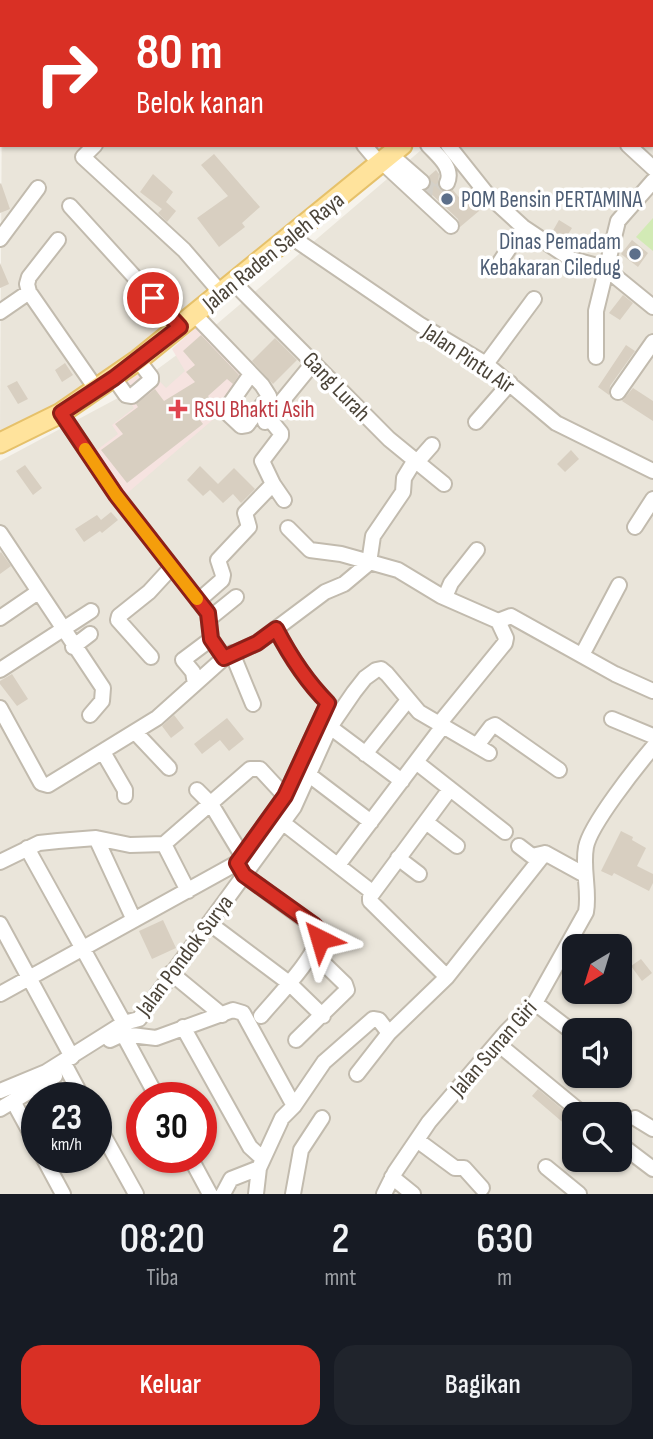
<!DOCTYPE html>
<html lang="id">
<head>
<meta charset="utf-8">
<style>
  body { margin:0; font-family:"Sofia Sans Condensed",sans-serif; background:#20242c; color:#f1f3f6; height:100vh; display:flex; flex-direction:column; font-size:26px; white-space:nowrap }
  * { box-sizing:border-box; margin:0 }
  p { font-size:23px; color:#9ea1a6 }
  .icon { flex:none; width:38px; height:38px; fill:none; stroke:currentColor; stroke-width:2; stroke-linecap:round; stroke-linejoin:round }
  .map { position:relative; height:1194px; overflow:hidden }
  .sheet { display:flex; flex-direction:column; background:#171b24; flex:1 }
  .sheet>* { flex:none }
  .hud { position:absolute; left:0px; top:0px; width:654px; height:147px; box-shadow:0 2px 5px #0004; background:#d93025; color:#fff; overflow:hidden }
  .needle { width:46px; rotate:218deg }
  .controls { position:absolute; left:562px; top:934px; display:grid; gap:14px }
  .controls a { display:grid; place-items:center; width:70px; height:70px; border-radius:14px; background:#171b24; box-shadow:0 2px 5px #0004; font-size:35px }
  .speed { position:absolute; left:21px; top:1082px; display:flex; gap:14px; font-size:35px; font-weight:700; text-align:center }
  .speed>* { display:grid; place-content:center; width:91px; height:91px; border-radius:50%; background:#171b24; box-shadow:0 2px 5px #0004; line-height:1 }
  .speed small { font-size:18px; font-weight:400 }
  .speed .limit { border:10px solid #d22; background:#fff; color:#111 }
  .pin { position:absolute; display:grid; place-items:center; width:60px; height:60px; color:#fff; margin:-30px; border:4px solid #fff; border-radius:50%; box-shadow:0 2px 7px #0007 }
  .me { position:absolute; width:77px; margin:-38px; rotate:320deg; stroke-linejoin:round; filter:drop-shadow(0 0 5px #0008) }
  .turn { display:flex; align-items:center; gap:24px; height:147px; padding:0 21px; font-size:32px }
  .turn .icon { width:91px; height:91px; stroke-width:2.5 }
  .turn b { display:block; font-size:49px; line-height:60px }
  .eta { display:flex; justify-content:space-evenly; align-items:center; height:119px; text-align:center }
  .eta b { font-size:42px; font-weight:600; line-height:49px }
  .button { display:flex; gap:14px; margin-top:auto; padding:14px 21px }
  .button a { flex:1; height:80px; border-radius:21px; background:#d93025; color:#fff; font-size:28px; font-weight:600; line-height:80px; text-align:center }
  .button a+a { background:#20242c; color:#f1f3f6 }
  .map>svg:first-child { display:block }
  .residential { fill:#eae5da; fill-rule:evenodd }
  .medical { fill:#f6e3e0 }
  .green { fill:#d2eab5 }
  .building { fill:#d8cfc1 }
  .lines { fill:none; stroke-linecap:round; stroke-linejoin:round }
  .minor-tunnel { stroke:#d4d0c8; stroke-width:14; stroke-dasharray:14 7; stroke-linecap:butt }
  .minor-casing { stroke:#c2bbae; stroke-width:18 }
  .major-casing { stroke:#e6c16a; stroke-width:23 }
  .minor { stroke:#fff; stroke-width:14 }
  .major { stroke:#ffe39c; stroke-width:19 }
  .route-casing { stroke:#8d1f18; stroke-width:18 }
  .route { stroke:#d93025; stroke-width:12 }
  .slow { stroke:#f59e0b; stroke-width:12 }
  .service-dot { fill:#5c6f8a; stroke:#fff; stroke-width:2.5 }
  .health-dot { fill:#e0444e; stroke:#fff; stroke-width:2.5 }
  .labels { text-anchor:middle; stroke-width:7; stroke-linejoin:round; paint-order:stroke }
  .service-label { font-size:23px; fill:#4e5e75; stroke:#fff; text-anchor:start }
  .street-label { font-size:23px; fill:#4b4439; stroke:#fff }
  .health-label { font-size:23px; fill:#be3a42; stroke:#fff; text-anchor:start }
</style>
</head>
<body>
<div class="map">
<svg width="653" height="1194" viewBox="0 0 653 1194">
  <rect width="100%" height="100%" fill="#f6f3ec"/>
  <path class="residential" d="M339 0H550L336 2Z
    M597 0H653V1194H0V461L118 398 204 335 427 145H653V2H595ZM574 947H620V992H574ZM574 1031H620V1076H574ZM37 1097H96V1157H37ZM142 1097H201V1157H142ZM574 1115H620V1160H574Z
    M2 85V145H384L134 354 45 416 0 434Z"/>
  <path class="medical" d="M200 324 248 373 223 411 124 496 93 453 118 434 112 425 134 408 119 388 146 367 166 388 185 371 172 349Z"/>
  <path class="green" d="M653 218V251L636 237Z"/>
  <path class="building" d="M214 154 260 207 242 223 245 227 219 247 197 218 228 196 201 165Z
    M436 170 439 174 438 185 441 190 449 192 453 190 462 201 467 197 479 211 460 227 458 219 427 190 431 185 429 176Z
    M153 174 173 192 166 202 176 211 167 222 158 213 162 209 140 192Z
    M1 183 10 209 0 213V184Z
    M559 220 572 228 563 242 551 234Z
    M632 240 648 253 638 267 621 254Z
    M0 263 9 284 0 288Z
    M623 295 633 303 620 320 609 313Z
    M201 335 239 375 233 384 227 379 208 396 213 403 197 416 203 424 127 483 101 450 123 434 115 424 138 407 136 404 155 389 164 401 195 382 186 372 195 365 183 351Z
    M275 338 297 360 273 384 252 361Z
    M626 345 635 351 610 386 609 395 598 387Z
    M65 363 73 375 62 382 55 370Z
    M17 381 28 399 18 404 7 386Z
    M633 388 653 401V421L622 401Z
    M571 450 579 459 565 472 557 464Z
    M25 465 42 488 33 495 16 471Z
    M200 466 218 484 234 468 255 489 241 503 233 494 223 503 210 490 203 496 187 480Z
    M111 512 118 520 102 533 100 531 84 542 75 529 97 515 101 520Z
    M1 552 11 566 0 574V553Z
    M12 674 28 699 17 706 0 684V681Z
    M174 715 184 728 171 738 162 726Z
    M227 718 244 739 229 751 220 740 202 754 194 744Z
    M621 831 633 837 632 840 646 848 637 866 653 874V883L649 891 614 873 612 876 601 871Z
    M163 920 176 948 152 959 139 931Z
    M641 959 652 973 642 981 631 966Z
    M538 1089 574 1119V1132L532 1096Z"/>
  <g class="lines">
    <path class="minor-tunnel" d="M422 182 431 190 439 191 447 183"/>
    <defs>
      <path id="minor" d="M153 0 154 2
        M203 0 205 2
        M346 0 347 2
        M84 2 87 0
        M478 2 479 0
        M0 57 2 56
        M95 145 83 157 184 250 221 293
        M364 145 380 164
        M428 145C438 156 454 168 447 183
        M448 145 487 194 523 227 571 259 605 268 653 307
        M628 145 653 168
        M391 155 422 182
        M382 162 451 226
        M70 206 180 327
        M290 236 419 324 486 364 556 423 653 471
        M0 239 38 188
        M500 262 523 227
        M234 283 389 439 444 484
        M29 292 27 284 29 277 58 240
        M0 312 29 292 97 390
        M195 315 262 385 269 396 247 425 241 426 225 411 251 374
        M596 357V311L618 221 653 181
        M486 364 534 299
        M114 378 126 395 132 396 151 380V377L138 360
        M618 392 653 342
        M61 413 116 495 208 613 211 639 224 658
        M265 422 314 362
        M476 422 510 383
        M417 462 432 445
        M273 484 284 500
        M635 527 653 499
        M288 528 310 550 341 554 398 570 441 596 498 621 511 616 615 674 653 691
        M0 533 103 688 102 701 90 715
        M445 597 451 583 477 550
        M198 601 222 580 223 575 218 560 249 527 245 513 273 484 262 461 281 436V433L268 417
        M0 618 38 592
        M210 618 236 597
        M276 629C290 657 306 681 328 703L285 796
        M73 647 90 634
        M232 653 253 704
        M582 655 619 585
        M151 657 118 620 119 616 149 592 172 567
        M0 670 91 611
        M195 684 193 672 183 660 211 639
        M0 708 41 783 48 785 157 718 224 658 257 643 325 592 344 584 369 563 373 536 403 492 404 478 415 460
        M612 719 653 736
        M439 724 505 643 506 638 498 621
        M330 727 402 781
        M135 732 169 768
        M478 744 491 727 495 725 559 770
        M103 752 125 790V796
        M365 754 408 700
        M416 762 505 832
        M308 774 371 822
        M450 789 370 897V901L447 977 545 853
        M197 790 211 804 243 857
        M282 822 372 892
        M426 822 457 846
        M96 838 134 920
        M164 844 188 891
        M519 846 532 856 545 853 585 875
        M27 848 124 1023
        M398 858 419 874
        M0 862 39 843 58 841 96 838 130 845 164 844 250 769H260L285 796 237 863 0 994
        M338 865 443 726
        M240 867 244 875 320 931C320 953 276 998 261 1016
        M209 923 289 983 323 1016
        M0 924 72 1057
        M171 973 222 1015
        M535 1003 574 1033
        M183 1027 250 1147 263 1159
        M123 1034 157 1097
        M110 1040 123 1034 156 1038 233 1010 243 1013 294 1106
        M296 1040 347 990 345 984 312 952
        M497 1043 584 1115
        M67 1069 82 1097
        M357 1074 389 1033 447 977
        M0 1091 46 1072 124 1023 139 1019 294 807 330 727 354 692 365 678 376 670 381 669 387 674 419 712 489 753
        M13 1101 37 1145
        M0 1109 55 1076
        M635 1118 653 1129
        M96 1122 136 1194
        M417 1140 455 1168H464L482 1188
        M620 1144 653 1169
        M43 1157 63 1194
        M190 1157 210 1194
        M546 1167 579 1194
        M392 1177 413 1194
        M223 1194 231 1179 259 1168
        M256 1194 259 1168 282 1118 294 1106 324 1062 373 1019 379 1020 389 1033
        M293 1194 301 1150 322 1118
        M384 1194 395 1172 429 1122 506 1032 535 1003 586 912C590 891 582 869 586 847 590 825 637 766 653 747"/>
      <path id="major" d="M574 2 579 0
        M0 443 61 413 138 360 402 145"/>
    </defs>
    <use href="#minor" class="minor-casing"/>
    <use href="#major" class="major-casing"/>
    <use href="#minor" class="minor"/>
    <use href="#major" class="major"/>
  </g>
  <g class="lines">
    <defs>
      <path id="route" d="M153 298 180 327 114 378 61 413 116 495 208 613 211 639 224 658 257 643 276 629C290 656 306 681 328 703L285 796 237 863 244 875 314 925 320 931V939"/>
    </defs>
    <use href="#route" class="route-casing"/>
    <use href="#route" class="route"/>
    <path class="slow" d="M85 449 116 495 197 599"/>
  </g>
  <g class="service-dot">
    <circle cx="447" cy="199" r="7"/>
    <circle cx="635" cy="254" r="7"/>
  </g>
  <path class="health-dot" d="M174.5 398.5h7v7h7v7h-7v7h-7v-7h-7v-7h7z"/>
  <g class="labels">
    <g class="service-label">
      <text x="461" y="207">POM Bensin PERTAMINA</text>
      <text x="621" y="249" text-anchor="end">Dinas Pemadam<tspan x="621" dy="26">Kebakaran Ciledug</tspan></text>
    </g>
    <g class="street-label">
      <text transform="translate(273 251) rotate(-39)" y="8">Jalan Raden Saleh Raya</text>
      <text transform="translate(469 358) rotate(34)" y="8">Jalan Pintu Air</text>
      <text transform="translate(337 386) rotate(46)" y="8">Gang Lurah</text>
      <text transform="translate(184 955) rotate(-53)" y="8">Jalan Pondok Surya</text>
      <text transform="translate(493 1048) rotate(-49)" y="8">Jalan Sunan Giri</text>
    </g>
    <g class="health-label">
      <text x="194" y="417">RSU Bhakti Asih</text>
    </g>
  </g>
</svg>
<div class="controls">
<a><svg class="needle" viewBox="-14 -14 28 28"><path d="M0-13l5 13h-10z" fill="#e53935"/><path d="M0 13l5-13h-10z" fill="#9ea1a6"/></svg></a>
<a><svg class="icon" aria-label="sound" viewBox="0 0 24 24"><path d="M4 9h4l5-4v14l-5-4H4zM17 9q2 3 0 6"/></svg></a>
<a><svg class="icon" aria-label="search" viewBox="0 0 24 24"><circle cx="10" cy="10" r="6"/><path d="M15 15l6 6"/></svg></a>
</div>
<div class="speed"><div>23<small>km/h</small></div><div class="limit">30</div></div>
<div class="pin" style="left:153px;top:298px;background:#d93025"><svg class="icon" aria-label="arrive" viewBox="0 0 24 24"><path d="M6 21V4h12l-3 4 3 4H6"/></svg></div>
<svg class="me" style="left:320px;top:939px" viewBox="-20 -20 40 40"><path d="M0-17L14 15 0 8-14 15z" fill="#d93025" stroke="#fff" stroke-width="4"/></svg>
<div class="hud">
<div class="turn"><svg class="icon" aria-label="right" viewBox="0 0 24 24"><path d="M7 20v-9h11M14 6l5 5-5 5"/></svg><div><b>80 m</b>Belok kanan</div></div>
</div>
</div>
<section class="sheet">
<div class="eta">
<div><b>08:20</b><p>Tiba</p></div>
<div><b>2</b><p>mnt</p></div>
<div><b>630</b><p>m</p></div>
</div>
<div class="button"><a>Keluar</a><a>Bagikan</a></div>
</section>
</body>
</html>
